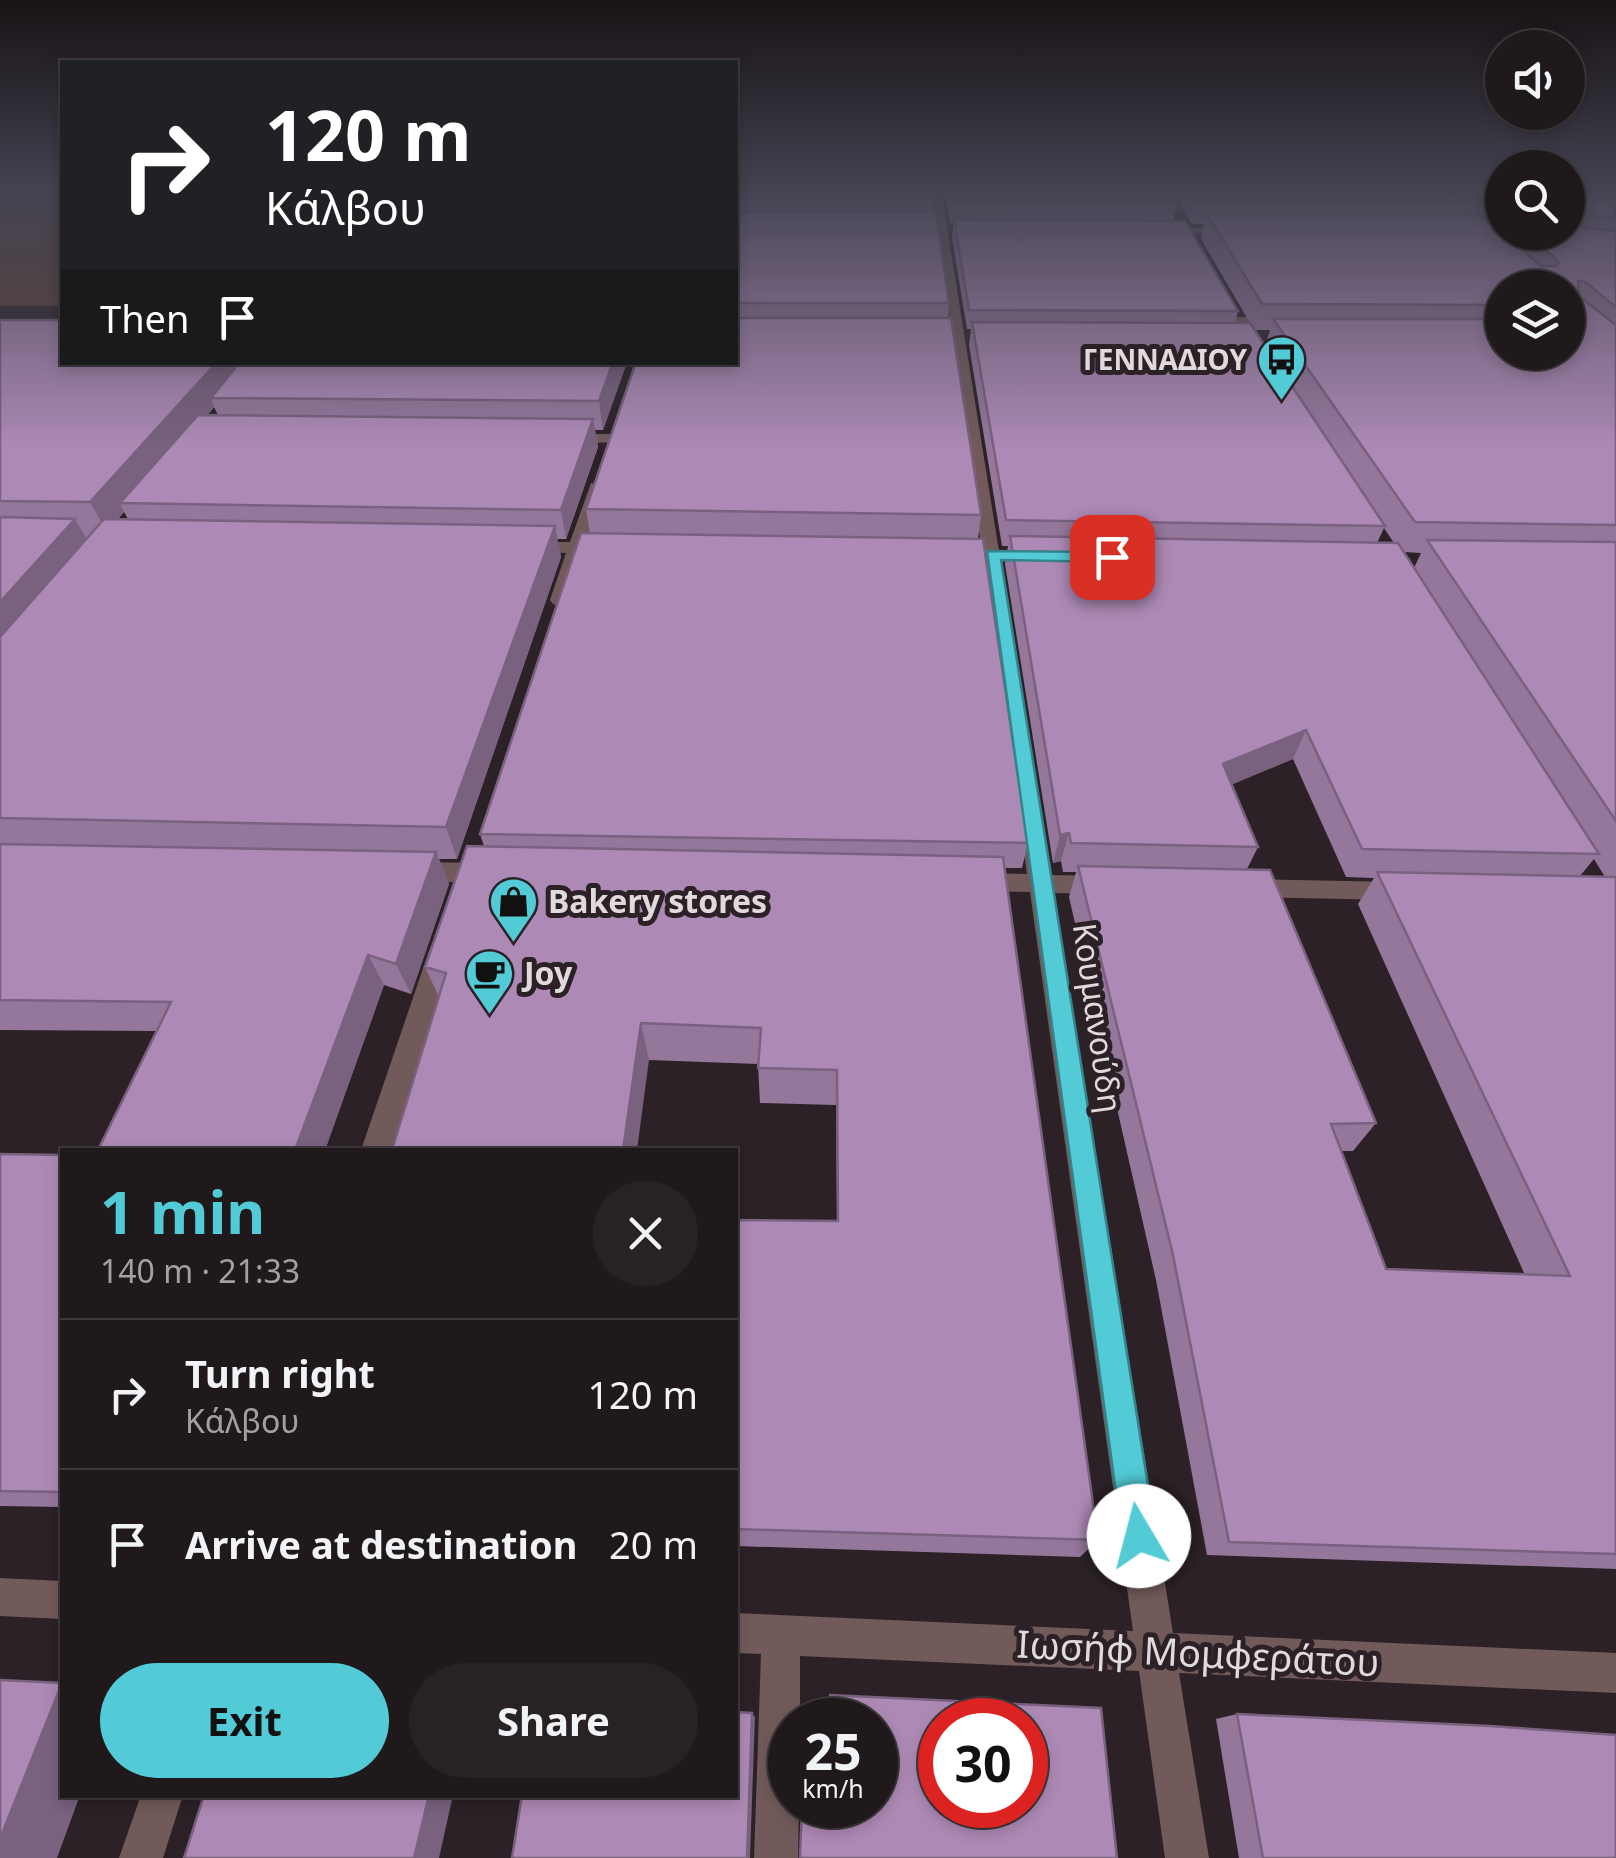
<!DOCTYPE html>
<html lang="en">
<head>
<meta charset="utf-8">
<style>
  body { margin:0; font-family:"Noto Sans",sans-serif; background:#282225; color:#f1f3f6; height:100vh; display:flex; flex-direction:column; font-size:38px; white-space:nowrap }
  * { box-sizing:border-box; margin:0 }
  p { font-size:32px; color:#a2a0a3 }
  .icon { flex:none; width:55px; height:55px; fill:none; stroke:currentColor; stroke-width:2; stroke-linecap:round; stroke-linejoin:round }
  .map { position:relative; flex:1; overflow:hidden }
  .panel { position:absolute; left:60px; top:1148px; width:678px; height:650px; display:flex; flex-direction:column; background:#20191c; border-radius:0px; box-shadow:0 5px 15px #0003,0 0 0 2px #3d383b }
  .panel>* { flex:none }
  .banner { position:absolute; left:60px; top:60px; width:678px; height:305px; border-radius:0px; box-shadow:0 5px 15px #0003,0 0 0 2px #3d383b; background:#202124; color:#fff; overflow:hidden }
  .tools { position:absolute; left:1485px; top:30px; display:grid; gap:20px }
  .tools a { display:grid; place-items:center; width:100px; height:100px; border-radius:50%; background:#20191c; box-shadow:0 5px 15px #0003,0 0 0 2px #3d383b; font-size:50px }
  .speed { position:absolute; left:768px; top:1698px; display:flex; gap:20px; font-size:50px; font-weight:700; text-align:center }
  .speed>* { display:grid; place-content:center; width:130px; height:130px; border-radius:50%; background:#20191c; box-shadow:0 5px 15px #0003,0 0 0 2px #3d383b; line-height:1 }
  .speed small { font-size:25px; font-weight:400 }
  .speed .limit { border:15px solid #d22; background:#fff; color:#111 }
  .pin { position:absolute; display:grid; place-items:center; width:85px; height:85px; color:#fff; margin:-42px; border-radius:20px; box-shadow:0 5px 15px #0006 }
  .me { position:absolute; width:110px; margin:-55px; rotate:352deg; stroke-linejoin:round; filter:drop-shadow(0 0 8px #0008) }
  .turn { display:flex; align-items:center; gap:35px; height:210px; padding:0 40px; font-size:45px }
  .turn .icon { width:130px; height:130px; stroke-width:2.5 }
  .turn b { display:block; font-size:70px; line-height:85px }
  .then { display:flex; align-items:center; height:95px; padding:0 40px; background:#0003; gap:20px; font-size:38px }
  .round { display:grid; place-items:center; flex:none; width:105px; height:105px; border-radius:52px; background:#282225 }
  .summary { display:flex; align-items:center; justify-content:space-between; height:170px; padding:0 40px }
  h1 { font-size:60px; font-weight:700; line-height:75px; color:#52cbd7 }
  .action { display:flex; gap:20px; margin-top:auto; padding:20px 40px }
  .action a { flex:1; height:115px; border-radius:60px; background:#52cbd7; color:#111; font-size:40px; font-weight:700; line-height:115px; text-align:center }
  .action a+a { background:#282225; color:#f1f3f6 }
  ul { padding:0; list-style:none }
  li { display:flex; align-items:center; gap:30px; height:150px; padding:0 40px; border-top:2px solid #3d383b }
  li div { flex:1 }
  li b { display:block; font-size:38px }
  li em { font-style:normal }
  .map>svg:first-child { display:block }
  .green { fill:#5d4133 }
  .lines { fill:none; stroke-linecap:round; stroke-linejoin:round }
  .minor { fill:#725a5a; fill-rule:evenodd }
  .wall { fill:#95779c; fill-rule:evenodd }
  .shaded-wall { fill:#79617f }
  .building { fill:#ad8ab5; stroke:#79617f; stroke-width:2.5; fill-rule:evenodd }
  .route { fill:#52cbd7; stroke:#35848c; stroke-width:2.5 }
  .labels { text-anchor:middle; stroke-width:10; stroke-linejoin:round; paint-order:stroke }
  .far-poi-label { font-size:28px; font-weight:bold; fill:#e1dadd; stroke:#2b2126; text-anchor:end }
  .poi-label { font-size:32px; font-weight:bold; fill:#e1dadd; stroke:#2b2126; text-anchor:start }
  .street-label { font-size:32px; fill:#e1dadd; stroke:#2b2126 }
  .near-street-label { font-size:38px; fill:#e1dadd; stroke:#2b2126 }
</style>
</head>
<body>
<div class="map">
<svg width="1616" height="1858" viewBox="0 0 1616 1858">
  <rect width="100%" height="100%" fill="#2b2126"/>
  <path class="green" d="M0 190H62V306H0Z"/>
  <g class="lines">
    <path class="minor" d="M931 190H941L1051 875 1106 876 1118 885 1106 894 1054 893 1173 1633 1616 1653V1693L1179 1673 1209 1858H1165L1139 1671 800 1656V1720H790V1805H799L798 1858H754L761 1654 735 1653V1613L1133 1631 1030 892 976 891 964 882 976 873 1027 874Z
      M1237 228 1241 233 1157 234 1152 231 1157 228Z
      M1203 317H1283L1289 321 1283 325 1198 324V318Z
      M613 434 618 436V442L563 444 555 439 563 434Z
      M591 483 605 486 587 543H610L619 548 610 553H583L568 600 559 606 553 604 550 600 566 553 525 552 516 547 525 542H570Z
      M411 862 491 863 503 872C493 886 409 885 399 871Z
      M1246 879 1396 882 1408 891 1396 900 1246 897 1234 888Z
      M442 941 451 944 455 951 391 1150H361L429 951 433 944Z
      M0 1578 62 1581V1619L0 1616Z
      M141 1795H183L163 1858H119Z"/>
  </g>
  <path class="wall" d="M735 190 934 199 933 212 949 303 948 318 981 515 978 539 1028 843 1022 868H1004L1098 1540 1080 1557 735 1546V1220L837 1221 836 1105 760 1103 758 1064 649 1060 439 997 425 967 484 846 480 834 590 533 586 509 735 362Z
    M945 190H1502V229H1496L1502 234V232H1568V190H1616V1569L1207 1555 1156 1280 1069 897 1076 872H1063L1061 861 1053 863 1005 564 1008 546H1002L969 345 971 329H967L952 237 954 223H950ZM1178 202 1192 224H1204L1201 239 1250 323H1235L1238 311 1173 221ZM1502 288 1568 352H1502ZM1255 330H1270L1265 346ZM1384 528 1394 543H1377ZM1404 552 1421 553 1414 568ZM1293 759 1346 877 1374 878 1358 904 1525 1275 1386 1269 1341 1151H1353L1376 1123 1247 869 1258 847 1232 784ZM1594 859 1605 877 1580 876Z
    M0 320 62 362H627L603 430H595L598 447 566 539H557L561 557 457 859H439L449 884 411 994 384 985 325 1150H98L156 1031 0 1030ZM214 407 218 415H207L211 411ZM124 512 128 519H118Z
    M0 1154 62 1155V1507L0 1506Z
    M1237 1714 1616 1858H1239L1216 1719Z"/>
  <path class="shaded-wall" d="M217 362H252L211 398 214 407 132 504 120 503 124 512 107 532 90 502Z
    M613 362H627L603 430 599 401Z
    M593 419 598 447 566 539 561 510Z
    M75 519 93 550 0 658V602Z
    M555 526 561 557 457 859 446 827Z
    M1306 730 1293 759 1212 793 1223 764Z
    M1069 833 1061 861 1053 863 1060 835Z
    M436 852 449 884 411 994 396 964Z
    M368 955 384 985 325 1150H295Z
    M641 1023 649 1060 637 1150H623Z
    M62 1685V1795H80L57 1858H0V1839Z
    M752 1713 755 1717 750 1858H747Z
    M429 1795H453L439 1858H414Z"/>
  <path class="building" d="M735 190H932L934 199 735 198Z
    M951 190H1172L1178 200 952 199Z
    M1191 190H1450L1464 202 1198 200Z
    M1473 190H1502V204L1490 202Z
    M1568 190H1616V218L1568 212Z
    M735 212H936L949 303H735Z
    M1207 214 1480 215 1541 266H1556L1559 262 1525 232H1568V226L1616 231V307L1584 281H1578L1579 296 1616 325V525L1415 522 1273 319H1502V352H1568V288H1502V305L1262 304Z
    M954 219 1185 221 1238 311 969 310Z
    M735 318H951L981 515 586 509 636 362H735Z
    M0 320H62V362H217L90 502 0 501Z
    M972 322 1250 323 1385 526 1006 520Z
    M240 362H613L599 401 211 398Z
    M198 415 593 419 561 510 120 503Z
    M0 517 75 519 0 602Z
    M104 519 555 526 446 827 0 818V637Z
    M581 533 983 539 1028 843 480 834Z
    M1010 536 1398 543 1599 854 1362 849 1306 730 1223 764 1258 847 1071 843 1069 833 1060 835Z
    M1427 540 1616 542V821Z
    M0 844 436 852 396 964 368 955 295 1150H98L171 1002 0 1000Z
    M467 846 1003 857 1098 1540 735 1529V1220L838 1221 837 1070 758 1068 761 1028 641 1023 623 1150H392L446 973 425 967Z
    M1078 866 1270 870 1376 1123 1331 1124 1386 1269 1570 1276 1377 872 1616 877V1554L1229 1542 1173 1255Z
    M0 1154 62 1155V1492L0 1491Z
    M0 1680 62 1683 0 1839Z
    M830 1695 1101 1708 1117 1858H800L802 1805H875V1720H793L804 1715 830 1717ZM940 1720H1025V1805H940Z
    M735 1712 752 1713 747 1858H512L522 1795H735Z
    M1237 1714 1490 1726 1616 1735V1858H1263Z
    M204 1795H429L414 1858H184Z"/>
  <linearGradient id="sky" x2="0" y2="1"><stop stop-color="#181215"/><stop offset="0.42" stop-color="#444352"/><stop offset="1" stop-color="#444352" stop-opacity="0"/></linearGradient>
  <rect width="1616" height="450" fill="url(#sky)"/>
  <path class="route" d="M987 551 1112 552 1120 557 1112 562 1001 560 1156 1536 1151 1548 1139 1553 1127 1548 1122 1536Z"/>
  <defs>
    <symbol id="bus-pin" viewBox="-11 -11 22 30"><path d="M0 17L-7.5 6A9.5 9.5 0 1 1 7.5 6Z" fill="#52cbd7" stroke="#2b2126"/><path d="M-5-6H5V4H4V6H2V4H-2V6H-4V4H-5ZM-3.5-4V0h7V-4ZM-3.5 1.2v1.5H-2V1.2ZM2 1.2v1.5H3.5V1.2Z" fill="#111"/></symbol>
    <symbol id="shop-pin" viewBox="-11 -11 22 30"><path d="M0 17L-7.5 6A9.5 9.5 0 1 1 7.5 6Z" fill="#52cbd7" stroke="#2b2126"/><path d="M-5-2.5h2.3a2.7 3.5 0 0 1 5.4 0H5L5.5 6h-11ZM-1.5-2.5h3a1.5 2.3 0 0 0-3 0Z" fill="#111"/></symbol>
    <symbol id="cafe-pin" viewBox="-11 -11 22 30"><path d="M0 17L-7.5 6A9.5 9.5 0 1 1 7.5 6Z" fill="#52cbd7" stroke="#2b2126"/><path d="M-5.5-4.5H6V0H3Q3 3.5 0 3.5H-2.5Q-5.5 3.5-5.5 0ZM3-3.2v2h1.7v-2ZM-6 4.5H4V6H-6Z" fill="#111"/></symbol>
  </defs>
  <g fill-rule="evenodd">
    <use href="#bus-pin" x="1254" y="332" width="55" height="75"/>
    <use href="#shop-pin" x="486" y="874" width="55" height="75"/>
    <use href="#cafe-pin" x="462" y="946" width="55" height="75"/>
  </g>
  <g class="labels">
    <g class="far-poi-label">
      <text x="1247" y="370">ΓΕΝΝΑΔΙΟΥ</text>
    </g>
    <g class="poi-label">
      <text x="548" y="913">Bakery stores</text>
      <text x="524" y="985">Joy</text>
    </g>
    <g class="street-label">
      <text transform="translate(1097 1018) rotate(82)" y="11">Κουμανούδη</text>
    </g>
    <g class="near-street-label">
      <text transform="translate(1198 1654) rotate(3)" y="13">Ιωσήφ Μομφεράτου</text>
    </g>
  </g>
</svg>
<div class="tools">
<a><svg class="icon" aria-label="sound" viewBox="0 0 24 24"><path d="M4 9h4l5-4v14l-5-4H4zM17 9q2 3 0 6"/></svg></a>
<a><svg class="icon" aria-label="search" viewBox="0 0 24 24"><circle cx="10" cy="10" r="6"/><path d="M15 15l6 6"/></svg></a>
<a><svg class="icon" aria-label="layers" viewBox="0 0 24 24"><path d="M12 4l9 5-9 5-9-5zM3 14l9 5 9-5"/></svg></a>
</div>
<div class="speed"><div>25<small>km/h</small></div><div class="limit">30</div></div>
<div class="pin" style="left:1112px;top:557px;background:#d93025"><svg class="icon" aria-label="arrive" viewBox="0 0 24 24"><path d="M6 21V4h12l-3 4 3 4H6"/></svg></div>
<svg class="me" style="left:1139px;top:1536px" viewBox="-20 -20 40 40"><circle r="19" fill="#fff"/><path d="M0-13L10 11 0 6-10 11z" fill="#52cbd7"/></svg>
<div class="banner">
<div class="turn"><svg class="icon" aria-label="right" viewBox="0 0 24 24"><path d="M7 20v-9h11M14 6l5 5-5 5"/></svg><div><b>120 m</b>Κάλβου</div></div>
<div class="then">Then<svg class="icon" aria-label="arrive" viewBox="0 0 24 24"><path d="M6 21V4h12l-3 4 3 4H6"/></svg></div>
</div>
<section class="panel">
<div class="summary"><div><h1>1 min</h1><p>140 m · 21:33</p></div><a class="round"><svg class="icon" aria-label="close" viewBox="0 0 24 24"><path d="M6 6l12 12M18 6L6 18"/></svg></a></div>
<ul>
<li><svg class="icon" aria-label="right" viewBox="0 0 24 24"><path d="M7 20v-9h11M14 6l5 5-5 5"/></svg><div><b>Turn right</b><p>Κάλβου</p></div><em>120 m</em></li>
<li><svg class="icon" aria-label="arrive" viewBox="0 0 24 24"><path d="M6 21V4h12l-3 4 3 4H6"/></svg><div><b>Arrive at destination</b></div><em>20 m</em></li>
</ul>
<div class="action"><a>Exit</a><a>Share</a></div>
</section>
</div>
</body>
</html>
